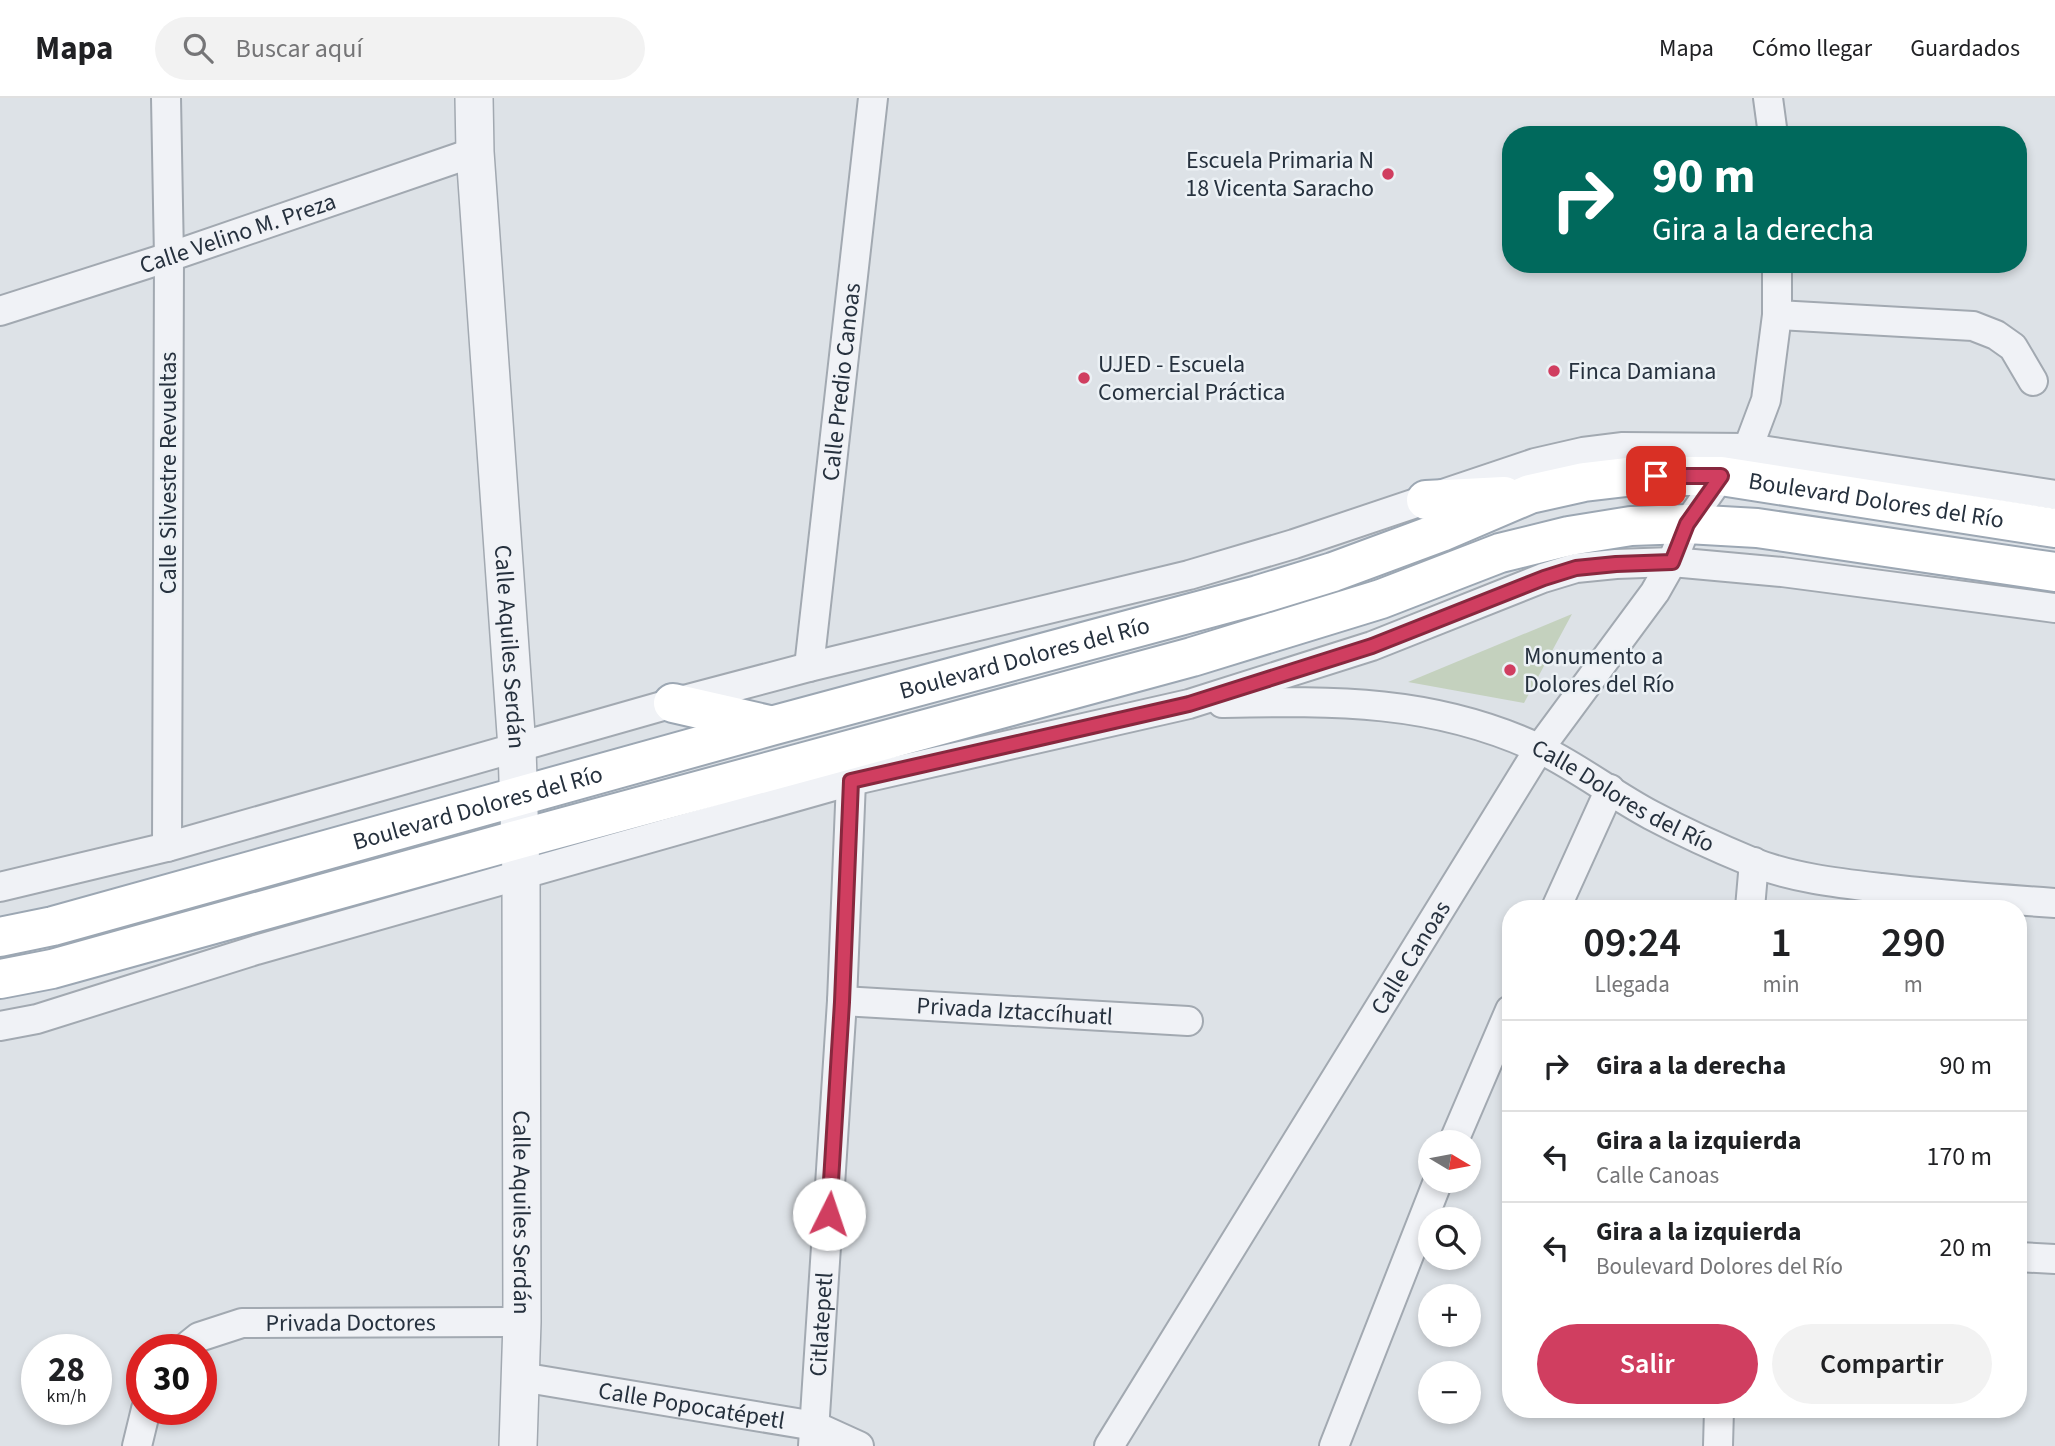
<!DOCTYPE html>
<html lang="es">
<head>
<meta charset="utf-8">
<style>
  body { margin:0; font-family:"Source Sans 3",sans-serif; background:#f2f2f2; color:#202124; height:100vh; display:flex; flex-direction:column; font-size:26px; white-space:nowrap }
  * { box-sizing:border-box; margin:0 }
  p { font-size:23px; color:#757577 }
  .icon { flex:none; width:38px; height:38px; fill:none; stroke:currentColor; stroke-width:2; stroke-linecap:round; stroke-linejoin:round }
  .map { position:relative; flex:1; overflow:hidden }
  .side { position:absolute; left:1502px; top:802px; width:525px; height:518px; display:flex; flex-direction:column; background:#fff; border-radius:28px; box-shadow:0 4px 10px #0003 }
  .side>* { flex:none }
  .guide { position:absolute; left:1502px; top:28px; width:525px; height:147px; border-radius:28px; box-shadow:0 4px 10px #0003; background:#00695c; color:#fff; overflow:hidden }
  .needle { width:46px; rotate:100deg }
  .buttons { position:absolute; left:1418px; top:1032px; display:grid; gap:14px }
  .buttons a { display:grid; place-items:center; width:63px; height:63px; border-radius:50%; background:#fff; box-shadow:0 4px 10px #0003; font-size:35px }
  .speed { position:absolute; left:21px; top:1236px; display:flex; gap:14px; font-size:35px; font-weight:700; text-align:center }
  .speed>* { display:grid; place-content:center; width:91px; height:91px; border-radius:50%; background:#fff; box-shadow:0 4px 10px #0003; line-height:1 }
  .speed small { font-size:18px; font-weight:400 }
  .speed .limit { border:10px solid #d22; background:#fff; color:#111 }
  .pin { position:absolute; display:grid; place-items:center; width:60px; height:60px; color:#fff; margin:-30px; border-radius:14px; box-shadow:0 4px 10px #0006 }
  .me { position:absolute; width:77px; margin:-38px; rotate:4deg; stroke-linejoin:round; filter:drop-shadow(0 0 5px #0008) }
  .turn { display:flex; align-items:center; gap:24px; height:147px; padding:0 35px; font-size:32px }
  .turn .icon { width:91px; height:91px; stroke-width:2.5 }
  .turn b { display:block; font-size:49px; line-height:60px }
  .eta { display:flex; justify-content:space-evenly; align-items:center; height:119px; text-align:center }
  .eta b { font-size:42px; font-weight:600; line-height:49px }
  .action { display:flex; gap:14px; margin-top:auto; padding:14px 35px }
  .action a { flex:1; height:80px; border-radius:42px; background:#d03e60; color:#fff; font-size:28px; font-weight:600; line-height:80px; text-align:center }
  .action a+a { background:#f2f2f2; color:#202124 }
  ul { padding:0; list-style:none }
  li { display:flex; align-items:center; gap:21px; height:91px; padding:0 35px; border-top:2px solid #e0e0e0 }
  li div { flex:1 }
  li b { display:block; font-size:26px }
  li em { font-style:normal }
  header { display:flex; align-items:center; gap:42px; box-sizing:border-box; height:98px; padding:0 35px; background:#fff; border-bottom:2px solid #e0e0e0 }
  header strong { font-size:33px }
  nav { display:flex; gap:38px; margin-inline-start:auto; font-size:24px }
  .search { width:490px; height:63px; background:#f2f2f2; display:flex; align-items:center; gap:18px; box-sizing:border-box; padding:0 24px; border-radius:38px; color:#757577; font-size:26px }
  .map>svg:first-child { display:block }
  .green { fill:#c4d1be }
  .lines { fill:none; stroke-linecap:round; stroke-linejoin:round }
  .minor-casing { stroke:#a2a9b1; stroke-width:32 }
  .tertiary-casing { stroke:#a2a9b1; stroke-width:40 }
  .primary-casing { stroke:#9ca7b3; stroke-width:42 }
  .minor { stroke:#f0f2f6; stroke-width:28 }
  .tertiary { stroke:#f0f2f6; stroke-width:37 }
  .primary { stroke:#fff; stroke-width:38 }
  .route-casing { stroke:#87283e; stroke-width:18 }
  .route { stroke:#d03e60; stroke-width:12 }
  .poi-dot { fill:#d03e60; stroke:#ecf1f5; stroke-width:2.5 }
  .labels { text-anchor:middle; stroke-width:5; stroke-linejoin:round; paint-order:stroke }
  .poi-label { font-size:24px; fill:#26313e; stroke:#ecf1f5; text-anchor:start }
  .street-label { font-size:24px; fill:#26313e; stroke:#ecf1f5 }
</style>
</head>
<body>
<header>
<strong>Mapa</strong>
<div class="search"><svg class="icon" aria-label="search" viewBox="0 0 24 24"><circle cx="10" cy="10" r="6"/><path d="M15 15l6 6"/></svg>Buscar aquí</div>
<nav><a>Mapa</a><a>Cómo llegar</a><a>Guardados</a></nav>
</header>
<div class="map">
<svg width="2055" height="1348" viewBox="0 0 2055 1348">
  <rect width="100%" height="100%" fill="#dde2e7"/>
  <path class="green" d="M1572 516 1524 605 1408 584Z"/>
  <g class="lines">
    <defs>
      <g id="minor">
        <path d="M166 0 169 159 167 749"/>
        <path d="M1768 0 1773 37"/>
        <path id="s1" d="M0 213 169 159 475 54"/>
        <path d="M1777 217 1973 228 1996 237 2013 249 2033 283"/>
        <path id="s2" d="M809 569 873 0"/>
        <path id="s3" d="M1222 605C1334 603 1432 601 1538 650 1578 669 1613 697 1651 717 1683 734 1718 750 1752 764 1793 780 1838 785 1881 790 1939 797 1997 801 2055 805"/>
        <path d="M0 789 167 749 673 605 809 569 1189 477 1294 446 1535 365 1583 354 1623 349 1748 350 2055 397"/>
        <path d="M1556 810 1610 691"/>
        <path d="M1750 810 1754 764"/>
        <path id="s4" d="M842 903 1188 923"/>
        <path d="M0 928 37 921 256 852 851 683 1189 606 1372 548 1543 480 1576 470 1616 466 1672 464 1782 474 2055 510"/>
        <path d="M1453 1045 1510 912"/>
        <path d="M2018 1159 2055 1161"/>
        <path id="s5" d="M184 1251 199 1239 242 1225 522 1224"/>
        <path id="s6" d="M521 1279 815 1328 859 1348"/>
        <path d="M137 1348 146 1311"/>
        <path id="s7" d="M813 1348 842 903 851 683"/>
        <path id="s8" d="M1109 1348 1539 651 1655 494 1672 464 1687 426 1721 378 1748 350 1766 302 1777 217V166"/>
        <path d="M1334 1348 1438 1083"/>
        <path d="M1718 1348 1719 1311"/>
      </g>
      <g id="tertiary">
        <path id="s9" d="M474 0 475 54 517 650 521 777 522 1224 518 1348"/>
      </g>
      <g id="primary">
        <path d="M1426 402 1504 398"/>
        <path d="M673 605 769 627"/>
        <path id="s10" d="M0 839 53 828 771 628 1258 497 1333 474 1441 434 1530 396 1584 384 1635 378H1721L2055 430"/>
        <path d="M0 881 52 871 520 741 1192 559 1381 501 1500 455 1569 438 1631 428 1687 426 1757 430 2055 474"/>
      </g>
    </defs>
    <use href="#minor" class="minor-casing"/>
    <use href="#tertiary" class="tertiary-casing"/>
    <use href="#primary" class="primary-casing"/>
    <use href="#minor" class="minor"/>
    <use href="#tertiary" class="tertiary"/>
    <use href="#primary" class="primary"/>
  </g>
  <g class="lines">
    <defs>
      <path id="route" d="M829 1116 842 904 851 683 1189 606 1372 548 1544 480 1576 470 1616 466 1672 464 1687 426 1721 378H1656"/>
    </defs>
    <use href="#route" class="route-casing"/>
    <use href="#route" class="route"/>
  </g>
  <g class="poi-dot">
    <circle cx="1388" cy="76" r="7"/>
    <circle cx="1554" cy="273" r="7"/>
    <circle cx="1084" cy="280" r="7"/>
    <circle cx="1510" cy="572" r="7"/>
  </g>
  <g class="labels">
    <g class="poi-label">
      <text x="1374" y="70" text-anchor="end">Escuela Primaria N<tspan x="1374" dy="28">18 Vicenta Saracho</tspan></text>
      <text x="1098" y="274">UJED - Escuela<tspan x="1098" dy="28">Comercial Práctica</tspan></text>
      <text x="1568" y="281">Finca Damiana</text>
      <text x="1524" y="566">Monumento a<tspan x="1524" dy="28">Dolores del Río</tspan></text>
    </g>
    <g class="street-label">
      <text dy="8" stroke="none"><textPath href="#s1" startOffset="250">Calle Velino M. Preza</textPath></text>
      <text dy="8" stroke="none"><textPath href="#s2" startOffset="287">Calle Predio Canoas</textPath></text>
      <text transform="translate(168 375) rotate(-90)" y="8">Calle Silvestre Revueltas</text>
      <text dy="8" stroke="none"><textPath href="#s10" startOffset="1944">Boulevard Dolores del Río</textPath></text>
      <text dy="8" stroke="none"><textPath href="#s9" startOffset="550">Calle Aquiles Serdán</textPath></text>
      <text dy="8" stroke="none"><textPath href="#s10" startOffset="1062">Boulevard Dolores del Río</textPath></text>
      <text dy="8" stroke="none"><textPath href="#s3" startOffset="420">Calle Dolores del Río</textPath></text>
      <text dy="8" stroke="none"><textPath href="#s10" startOffset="495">Boulevard Dolores del Río</textPath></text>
      <text dy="8" stroke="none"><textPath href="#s8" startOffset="574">Calle Canoas</textPath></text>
      <text dy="8" stroke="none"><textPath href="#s4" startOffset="173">Privada Iztaccíhuatl</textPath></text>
      <text dy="8" stroke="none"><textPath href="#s9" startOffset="1116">Calle Aquiles Serdán</textPath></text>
      <text dy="8" stroke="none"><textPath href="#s5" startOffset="173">Privada Doctores</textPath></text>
      <text dy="8" stroke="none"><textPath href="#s7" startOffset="122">Citlatepetl</textPath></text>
      <text dy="8" stroke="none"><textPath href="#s6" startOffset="173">Calle Popocatépetl</textPath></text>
    </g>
  </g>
</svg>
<div class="buttons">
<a><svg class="needle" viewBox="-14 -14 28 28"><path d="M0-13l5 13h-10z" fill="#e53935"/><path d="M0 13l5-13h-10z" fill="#757577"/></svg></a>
<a><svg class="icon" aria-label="search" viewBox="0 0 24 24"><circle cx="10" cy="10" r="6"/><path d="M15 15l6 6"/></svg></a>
<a>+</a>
<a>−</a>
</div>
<div class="speed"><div>28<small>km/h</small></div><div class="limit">30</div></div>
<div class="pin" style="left:1656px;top:378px;background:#d93025"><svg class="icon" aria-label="arrive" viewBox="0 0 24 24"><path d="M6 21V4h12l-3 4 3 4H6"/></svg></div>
<svg class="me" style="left:829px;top:1116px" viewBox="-20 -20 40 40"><circle r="19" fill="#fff"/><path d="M0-13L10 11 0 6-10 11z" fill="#d03e60"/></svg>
<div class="guide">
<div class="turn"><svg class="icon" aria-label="right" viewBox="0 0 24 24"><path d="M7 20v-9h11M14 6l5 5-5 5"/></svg><div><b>90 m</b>Gira a la derecha</div></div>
</div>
<section class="side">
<div class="eta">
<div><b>09:24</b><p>Llegada</p></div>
<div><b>1</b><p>min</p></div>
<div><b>290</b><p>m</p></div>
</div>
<ul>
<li><svg class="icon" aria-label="right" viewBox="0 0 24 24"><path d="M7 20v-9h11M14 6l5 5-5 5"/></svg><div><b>Gira a la derecha</b></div><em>90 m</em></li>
<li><svg class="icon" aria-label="left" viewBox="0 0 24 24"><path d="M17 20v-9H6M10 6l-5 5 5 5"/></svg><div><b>Gira a la izquierda</b><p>Calle Canoas</p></div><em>170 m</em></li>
<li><svg class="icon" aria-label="left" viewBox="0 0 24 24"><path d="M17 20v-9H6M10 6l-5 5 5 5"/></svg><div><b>Gira a la izquierda</b><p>Boulevard Dolores del Río</p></div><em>20 m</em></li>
</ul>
<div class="action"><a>Salir</a><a>Compartir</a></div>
</section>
</div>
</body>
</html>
